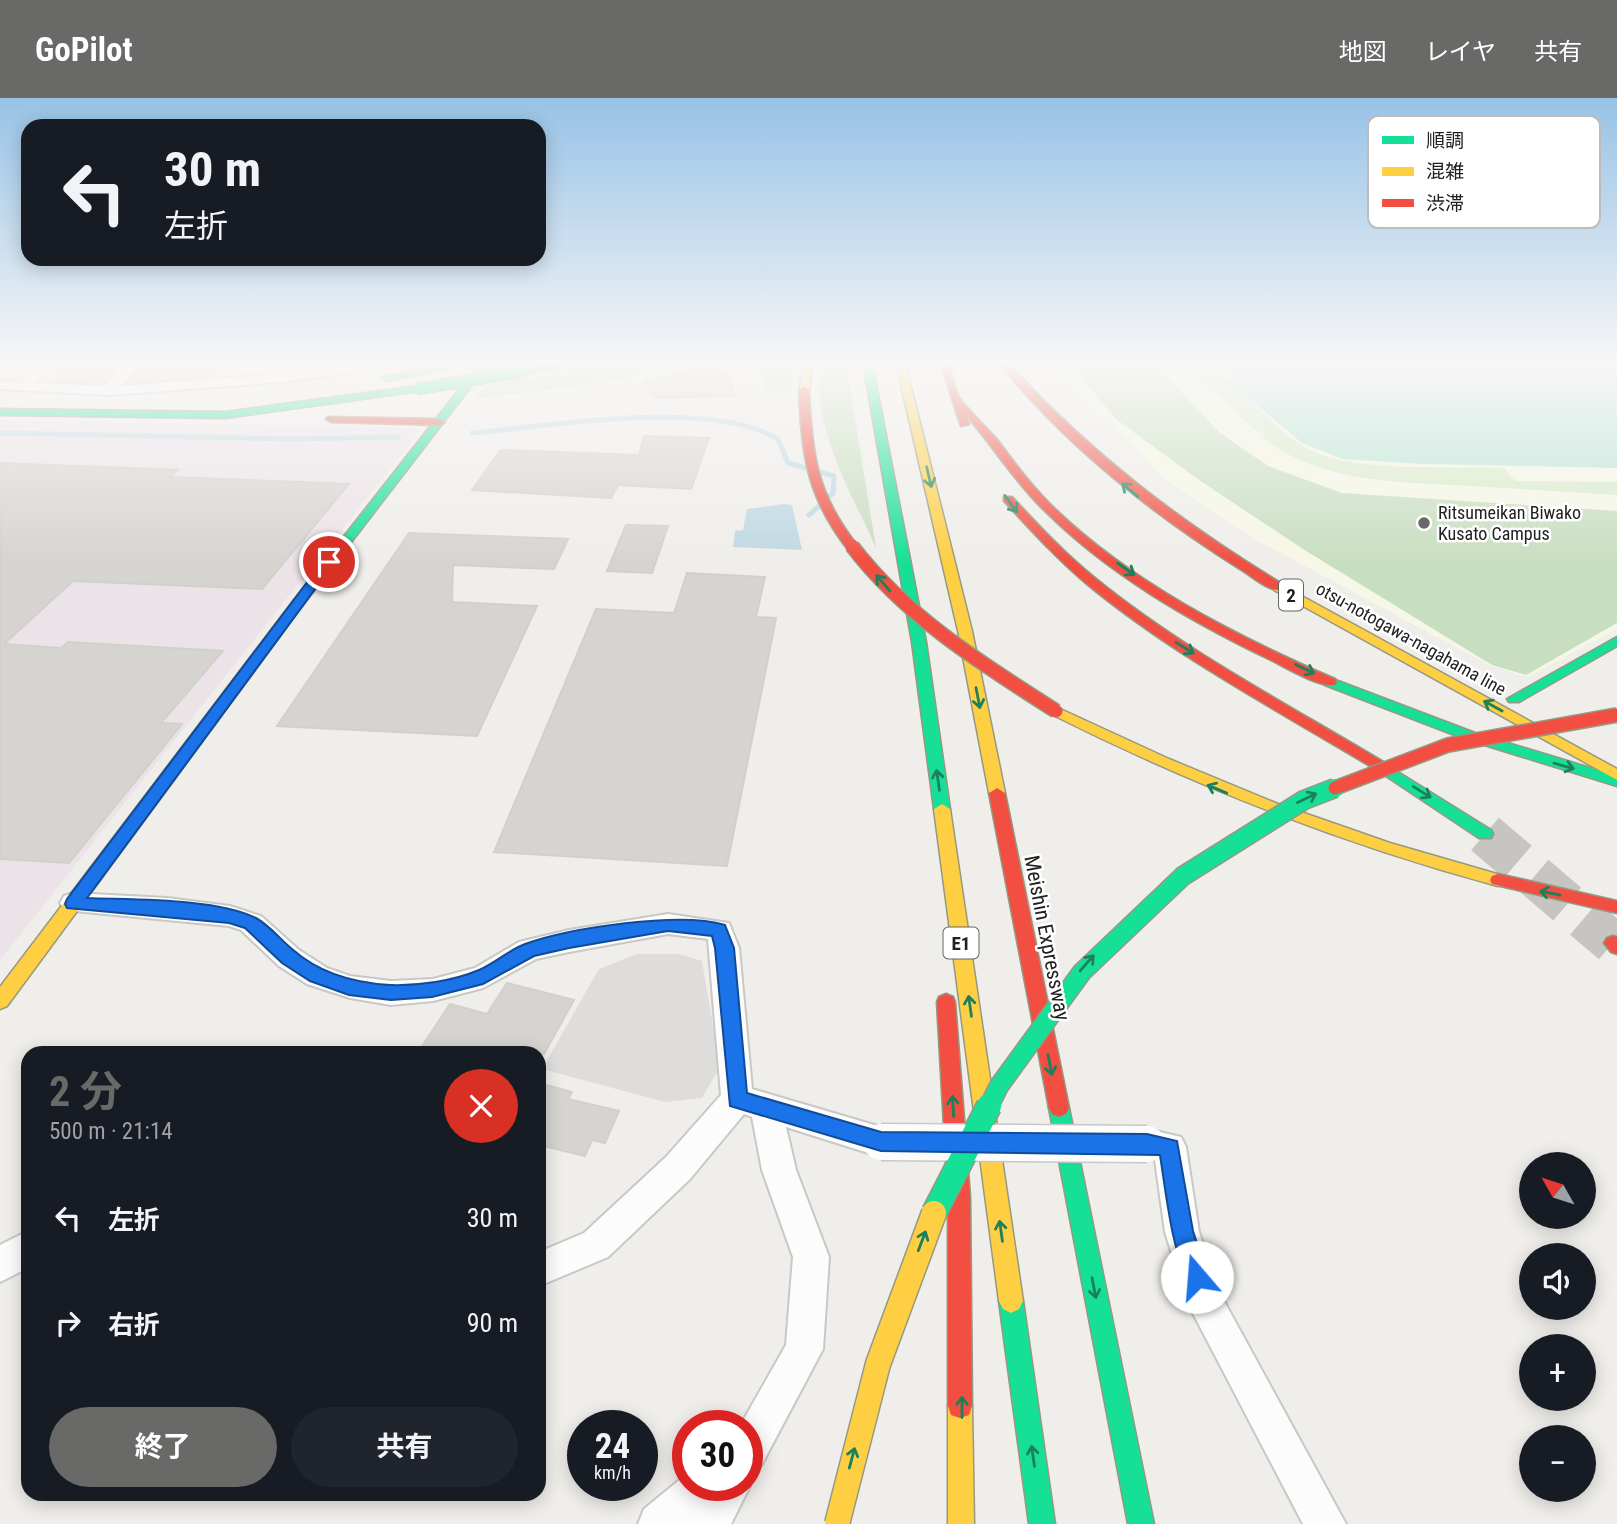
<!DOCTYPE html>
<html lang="ja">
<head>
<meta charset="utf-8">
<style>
  body { margin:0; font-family:"Roboto Condensed","Noto Sans JP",sans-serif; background:#20242c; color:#f1f3f6; height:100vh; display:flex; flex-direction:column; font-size:26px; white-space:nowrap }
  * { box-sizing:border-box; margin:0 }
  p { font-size:23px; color:#9ea1a6 }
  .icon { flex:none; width:38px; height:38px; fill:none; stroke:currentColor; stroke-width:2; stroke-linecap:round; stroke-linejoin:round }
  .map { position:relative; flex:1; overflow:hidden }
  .sheet { position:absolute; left:21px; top:948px; width:525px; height:455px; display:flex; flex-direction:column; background:#171b24; border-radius:21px; box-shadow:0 4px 18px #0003 }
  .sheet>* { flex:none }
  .banner { position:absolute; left:21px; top:21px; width:525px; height:147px; border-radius:21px; box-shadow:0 4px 18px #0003; background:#171b24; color:#f1f3f6; overflow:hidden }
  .needle { width:46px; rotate:309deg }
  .buttons { position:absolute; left:1519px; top:1054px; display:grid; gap:14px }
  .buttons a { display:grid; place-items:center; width:77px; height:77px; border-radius:50%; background:#171b24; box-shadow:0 4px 18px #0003; font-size:35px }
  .speed { position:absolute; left:567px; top:1312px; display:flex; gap:14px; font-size:35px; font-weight:700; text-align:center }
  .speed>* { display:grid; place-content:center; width:91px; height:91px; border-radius:50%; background:#171b24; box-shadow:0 4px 18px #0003; line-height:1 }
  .speed small { font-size:18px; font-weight:400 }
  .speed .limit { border:10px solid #d22; background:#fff; color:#111 }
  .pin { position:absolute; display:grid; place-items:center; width:60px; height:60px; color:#fff; margin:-30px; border:4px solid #fff; border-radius:50%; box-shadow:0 2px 7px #0007 }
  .me { position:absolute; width:77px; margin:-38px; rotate:342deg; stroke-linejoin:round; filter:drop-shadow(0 0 5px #0008) }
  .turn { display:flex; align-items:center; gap:24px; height:147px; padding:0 28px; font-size:32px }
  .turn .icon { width:91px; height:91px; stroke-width:2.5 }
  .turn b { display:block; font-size:49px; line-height:60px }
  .round { display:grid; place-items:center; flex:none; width:74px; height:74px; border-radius:37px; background:#20242c }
  .overview { display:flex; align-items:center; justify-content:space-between; height:119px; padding:0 28px }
  h1 { font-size:42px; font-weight:700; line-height:52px; color:#696967 }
  .cta { display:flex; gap:14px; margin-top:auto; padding:14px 28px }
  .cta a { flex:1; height:80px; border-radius:42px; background:#696967; color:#fff; font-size:28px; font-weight:700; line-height:80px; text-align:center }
  .cta a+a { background:#20242c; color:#f1f3f6 }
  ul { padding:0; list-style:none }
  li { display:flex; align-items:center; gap:21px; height:105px; padding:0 28px }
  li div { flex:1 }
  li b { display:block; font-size:26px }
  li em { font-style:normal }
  header { display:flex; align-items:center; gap:42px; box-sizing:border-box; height:98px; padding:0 35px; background:#696967; color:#fff }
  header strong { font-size:33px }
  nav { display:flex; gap:38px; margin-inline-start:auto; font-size:24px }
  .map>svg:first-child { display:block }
  .residential { fill:#dedddb }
  .industrial { fill:#ece3e8 }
  .education { fill:#f6f7e6 }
  .grass { fill:#d9ecca }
  .forest { fill:#c8dec0 }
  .pitch { fill:#b6e6d5 }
  .water { fill:#bed8e2 }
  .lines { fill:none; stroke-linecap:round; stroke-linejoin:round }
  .stream { stroke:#bed8e2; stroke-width:5 }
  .building { fill:#d6d4d1; stroke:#d2d0cb; stroke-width:2 }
  .highway-tunnel { stroke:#c6c5c2; stroke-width:43; stroke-dasharray:43 22; stroke-linecap:butt }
  .street-casing { stroke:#c8c8c6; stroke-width:4 }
  .fast-casing { stroke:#969982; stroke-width:3 }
  .slow-casing { stroke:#969982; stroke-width:3 }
  .jam-casing { stroke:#969982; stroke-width:3 }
  .street { fill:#fdfcfc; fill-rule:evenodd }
  .fast { fill:#16e098; fill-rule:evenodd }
  .slow { fill:#ffcf43; fill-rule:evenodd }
  .jam { fill:#f24e42; fill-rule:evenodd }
  .street-bridge-casing { stroke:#c8c8c6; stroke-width:39; stroke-linecap:butt }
  .fast-bridge-far3-casing { stroke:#969982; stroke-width:13; stroke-linecap:butt }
  .fast-bridge-far2-casing { stroke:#969982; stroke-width:16; stroke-linecap:butt }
  .fast-bridge-far1-casing { stroke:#969982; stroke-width:21; stroke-linecap:butt }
  .fast-bridge-casing { stroke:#969982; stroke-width:27; stroke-linecap:butt }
  .slow-bridge-casing { stroke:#969982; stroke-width:27; stroke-linecap:butt }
  .jam-bridge-far1-casing { stroke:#969982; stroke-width:13; stroke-linecap:butt }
  .jam-bridge-casing { stroke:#969982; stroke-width:16; stroke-linecap:butt }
  .street-bridge { stroke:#fdfcfc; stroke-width:36 }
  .fast-bridge-far3 { stroke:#16e098; stroke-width:10 }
  .fast-bridge-far2 { stroke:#16e098; stroke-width:13 }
  .fast-bridge-far1 { stroke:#16e098; stroke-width:18 }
  .fast-bridge { stroke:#16e098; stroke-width:24 }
  .slow-bridge { stroke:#ffcf43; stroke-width:24 }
  .jam-bridge-far1 { stroke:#f24e42; stroke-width:10 }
  .jam-bridge { stroke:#f24e42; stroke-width:13 }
  .oneway { stroke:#1c805c }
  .route { fill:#1a73e8; stroke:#114b97; stroke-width:2 }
  .poi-dot { fill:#696967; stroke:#fff; stroke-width:2.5 }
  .labels { text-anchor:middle; stroke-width:5; stroke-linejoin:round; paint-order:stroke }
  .far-poi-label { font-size:18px; fill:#212121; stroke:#fff; text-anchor:start }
  .far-street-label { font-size:18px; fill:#212121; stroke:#fff }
  .shield { fill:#fff; stroke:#646464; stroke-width:2 }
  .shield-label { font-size:19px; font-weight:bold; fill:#212121 }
  .street-label { font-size:21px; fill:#212121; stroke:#fff }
  .key { fill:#fff; stroke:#bcbcbc; stroke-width:2 }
  .key-label { font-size:19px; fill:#212121 }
</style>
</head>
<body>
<header>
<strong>GoPilot</strong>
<nav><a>地図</a><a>レイヤ</a><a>共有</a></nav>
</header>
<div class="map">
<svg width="1617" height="1426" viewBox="0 0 1617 1426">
  <rect width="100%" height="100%" fill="#efeeea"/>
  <path class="residential" d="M637 856H679L702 863 720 969 702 1000 665 1004 542 971 599 871Z"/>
  <path class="industrial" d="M0 322 418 330 420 333 0 862Z"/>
  <path class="education" d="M1049 265H1617V531L1528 579 1491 568 1253 440 1208 411 1166 382Z"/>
  <path class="grass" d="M1183 265C1234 265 1268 336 1317 355 1361 374 1453 368 1504 370L1515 383 1617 384V397C1569 394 1521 391 1472 388 1401 384 1320 386 1262 339L1266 337 1254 331Z"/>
  <path class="forest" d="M610 265H699C625 283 551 292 476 300L487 287Z
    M757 265H792L791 294 767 295Z
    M820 265H846L876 450C850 391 812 331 820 265Z
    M1069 265H1154L1219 334 1268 368 1342 395 1617 413V525L1526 577 1492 567 1303 451 1199 382 1116 321Z"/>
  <path class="pitch" d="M1218 265H1617V370L1423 366 1342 361 1302 345 1228 283 1232 278Z"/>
  <path class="water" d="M784 406 792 407 802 452 733 449 735 433 743 432 747 411Z"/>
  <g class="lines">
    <path class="stream" d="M0 335 288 341 398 339
      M472 335C551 328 711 300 778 341L788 365 834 378 833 395 809 417"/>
  </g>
  <path class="building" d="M68 265H120L104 285 50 283Z
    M141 265H215V278L127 285Z
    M713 267 730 278 735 298 655 300 644 283Z
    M644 338 709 340 691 391 618 387 611 400 472 392 501 352 639 357Z
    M0 365 178 372 170 379 349 386 262 491 73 483 4 546 61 550 68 544 223 553 161 625 182 626 69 765 0 761Z
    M626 427 668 428 652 475 607 473Z
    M409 435 568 441 554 471 453 467 452 504 537 508 477 638 277 628Z
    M687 475 765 479 756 519 776 520 727 768 494 754 596 511 674 515Z
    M507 885 574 902 544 956H417L450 906 487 916Z
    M539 985 572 994 568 1001 619 1013 605 1045 592 1042 585 1058 539 1047Z"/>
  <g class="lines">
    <path class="highway-tunnel" d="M1485 736 1613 845"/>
    <defs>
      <path id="street" d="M40 265H55L35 285 105 288 124 265H139L121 288 281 276 358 265H397L390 269 281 284 109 297 0 291V283L19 284Z
        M73 795 167 800 230 808 261 818 299 852 327 870 350 878 391 883 433 881 475 870 519 844 569 832 668 816 729 825 739 850 752 991 881 1029 892 1034 897 1044 892 1054 881 1059 786 1029 796 1072 829 1159 823 1251 761 1368 747 1374V1328H740L786 1247 793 1159 762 1072 752 1019 744 1016 690 1081 608 1159 539 1188V1154L584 1135 666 1059 721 997 708 841 668 836 569 854 536 861 483 890 433 903 391 907 350 900 307 886 279 868 241 832 229 828 64 812 60 805 64 798Z
        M1147 1031 1181 1039 1186 1049 1199 1134 1219 1194 1346 1426H1303L1186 1202 1165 1134 1155 1062 1136 1056 1131 1046 1136 1036Z
        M28 1133V1170L0 1184V1147Z
        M688 1375V1388H747V1381L750 1388 731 1426H638L644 1411Z"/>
      <path id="fast" d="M453 265H473L386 283 381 280Z
        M480 265H489L302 508H294V502Z
        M863 265H872L926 544 950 711 942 716 934 711 912 544Z
        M417 288 420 289V293L225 320 0 317V311L225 314Z
        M1617 539V548L1519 604H1509L1507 601Z
        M1330 580 1475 635 1617 678V688L1465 641 1325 587 1323 584Z
        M1385 666 1491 732 1493 736 1491 740H1479L1380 674 1377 671Z
        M1059 1001 1066 1004 1069 1010 1154 1426H1128L1049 1010 1052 1004Z
        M1011 1191 1019 1195 1023 1203 1055 1426H1029L999 1203 1003 1195Z"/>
      <path id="slow" d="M804 265H812L809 294 804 297 799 294Z
        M896 265H905L972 533 1005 695 997 700 989 695 958 533Z
        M1278 485 1617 671V682L1274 492 1272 489Z
        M298 501 304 505 302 508 7 908 0 911V889L294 502Z
        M1056 609 1169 661 1278 706 1390 745 1504 778 1506 782 1504 786 1498 788C1342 746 1195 688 1051 616L1049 613 1051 610Z
        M942 706 950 711 1023 1203 1019 1211 1011 1215 1003 1211 999 1203 934 711Z
        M960 1296 969 1299 972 1308 974 1426H948V1308L951 1299Z"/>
      <path id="jam" d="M556 265H577L526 276 521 273Z
        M940 265H949C952 276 954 291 960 301 969 313 988 331 999 344 1015 366 1031 387 1050 406 1129 484 1234 537 1335 581L1337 584 1335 587C1320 590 1285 569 1271 562 1190 523 1108 476 1044 412 1014 383 993 348 966 317L969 326 961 328Z
        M999 265H1008C1090 355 1179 423 1282 486V492C1269 494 1252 478 1240 471 1151 415 1065 347 999 265Z
        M328 319 440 321 445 324 440 327 331 324 326 321Z
        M1004 399H1012C1039 428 1065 456 1096 481 1186 554 1291 608 1390 668L1393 671 1390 674H1380C1281 614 1177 560 1087 486 1057 461 1031 432 1004 403Z
        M997 690 1005 695 1069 1010 1066 1016 1059 1019 1052 1016 1049 1010 989 695Z
        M1498 776 1617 803V815L1492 786 1490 782 1492 778Z
        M1613 838 1617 839V856L1611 854 1604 845 1607 840Z
        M946 896 953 899 955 904 970 1099 972 1308 969 1317 960 1320 951 1317 948 1308V1099L937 904 939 899Z"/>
    </defs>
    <use href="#street" class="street-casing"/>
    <use href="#fast" class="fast-casing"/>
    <use href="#slow" class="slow-casing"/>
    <use href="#jam" class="jam-casing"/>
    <use href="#street" class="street"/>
    <use href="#fast" class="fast"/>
    <use href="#slow" class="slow"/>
    <use href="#jam" class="jam"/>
    <defs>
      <path id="street-bridge" d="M881 1044 1147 1046"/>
      <path id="fast-bridge-far3" d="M417 291 526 273"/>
      <path id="fast-bridge-far2" d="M1330 692 1335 690"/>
      <path id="fast-bridge-far1" d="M988 1010 999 988 1082 874 1183 778 1304 702 1335 690"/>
      <path id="fast-bridge" d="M934 1115 989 1008"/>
      <path id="slow-bridge" d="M837 1426 878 1266 934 1115"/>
      <path id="jam-bridge-far1" d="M804 294C807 358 812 398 853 450"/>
      <path id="jam-bridge" d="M852 448C906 519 982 566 1056 613
        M1335 690 1448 647 1617 617"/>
    </defs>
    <use href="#street-bridge" class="street-bridge-casing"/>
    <use href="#fast-bridge-far3" class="fast-bridge-far3-casing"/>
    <use href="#fast-bridge-far2" class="fast-bridge-far2-casing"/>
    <use href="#fast-bridge-far1" class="fast-bridge-far1-casing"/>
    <use href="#fast-bridge" class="fast-bridge-casing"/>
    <use href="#slow-bridge" class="slow-bridge-casing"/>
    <use href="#jam-bridge-far1" class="jam-bridge-far1-casing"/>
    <use href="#jam-bridge" class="jam-bridge-casing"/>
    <use href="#street-bridge" class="street-bridge"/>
    <use href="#fast-bridge-far3" class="fast-bridge-far3"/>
    <use href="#fast-bridge-far2" class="fast-bridge-far2"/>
    <use href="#fast-bridge-far1" class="fast-bridge-far1"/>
    <use href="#fast-bridge" class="fast-bridge"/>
    <use href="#slow-bridge" class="slow-bridge"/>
    <use href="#jam-bridge-far1" class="jam-bridge-far1"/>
    <use href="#jam-bridge" class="jam-bridge"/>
  </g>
  <defs><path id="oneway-shaft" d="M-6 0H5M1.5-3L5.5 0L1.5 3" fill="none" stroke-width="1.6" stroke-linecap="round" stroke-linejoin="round" transform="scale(1.75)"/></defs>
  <g class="oneway">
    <use href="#oneway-shaft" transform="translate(929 379) rotate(77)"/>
    <use href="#oneway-shaft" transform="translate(1130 392) rotate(-140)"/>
    <use href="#oneway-shaft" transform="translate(1011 406) rotate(54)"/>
    <use href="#oneway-shaft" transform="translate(1126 471) rotate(35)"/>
    <use href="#oneway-shaft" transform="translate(883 485) rotate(-131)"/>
    <use href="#oneway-shaft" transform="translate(1185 550) rotate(32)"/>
    <use href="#oneway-shaft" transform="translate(1305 571) rotate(26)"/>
    <use href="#oneway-shaft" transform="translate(978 600) rotate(79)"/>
    <use href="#oneway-shaft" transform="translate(1493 608) rotate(-151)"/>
    <use href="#oneway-shaft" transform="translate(1564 668) rotate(16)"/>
    <use href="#oneway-shaft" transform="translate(938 682) rotate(-98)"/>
    <use href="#oneway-shaft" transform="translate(1217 691) rotate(-157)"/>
    <use href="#oneway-shaft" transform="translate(1422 694) rotate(32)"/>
    <use href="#oneway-shaft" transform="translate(1307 700) rotate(-25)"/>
    <use href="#oneway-shaft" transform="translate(1550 795) rotate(-169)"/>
    <use href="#oneway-shaft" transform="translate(1087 865) rotate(-49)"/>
    <use href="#oneway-shaft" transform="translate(970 908) rotate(-98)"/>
    <use href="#oneway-shaft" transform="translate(1050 967) rotate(79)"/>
    <use href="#oneway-shaft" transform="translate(953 1008) rotate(-94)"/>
    <use href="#oneway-shaft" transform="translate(1001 1133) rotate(-98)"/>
    <use href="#oneway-shaft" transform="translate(922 1143) rotate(-69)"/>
    <use href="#oneway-shaft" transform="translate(1094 1190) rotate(79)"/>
    <use href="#oneway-shaft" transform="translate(962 1309) rotate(-90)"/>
    <use href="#oneway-shaft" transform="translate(1033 1358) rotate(-98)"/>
    <use href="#oneway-shaft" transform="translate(852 1360) rotate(-75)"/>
  </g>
  <linearGradient id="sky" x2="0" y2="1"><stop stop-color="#97c2e6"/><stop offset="0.57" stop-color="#f8f7f6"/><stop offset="1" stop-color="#f8f7f6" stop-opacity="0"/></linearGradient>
  <rect width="1617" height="465" fill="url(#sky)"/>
  <path class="route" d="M324 462 335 464 87 800C133 802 216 800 256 820 269 827 281 842 292 851 320 876 354 885 390 887 418 888 453 883 479 872 495 865 509 852 525 846 570 830 680 813 725 827L734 850 747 995 881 1034 1147 1036 1177 1043 1193 1133 1208 1179 1205 1187 1197 1191 1189 1187C1171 1146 1167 1102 1160 1057L881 1053 730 1008 715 850 712 838 668 833 569 850 534 858 483 886 432 899 391 902 349 897 310 883 282 865 245 830 229 825 67 810 65 806 67 801Z"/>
  <circle class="poi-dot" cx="1424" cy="425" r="7"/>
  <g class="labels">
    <g class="far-poi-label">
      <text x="1438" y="421">Ritsumeikan Biwako<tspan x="1438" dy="21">Kusato Campus</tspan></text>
    </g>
    <g class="far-street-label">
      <text transform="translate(1411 541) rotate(29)" y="6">otsu-notogawa-nagahama line</text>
    </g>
    <g class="shield">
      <rect x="1279" y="481.5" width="24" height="31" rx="5"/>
      <rect x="943.5" y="829.5" width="35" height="31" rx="5"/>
    </g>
    <g class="shield-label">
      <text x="1291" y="504">2</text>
      <text x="961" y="852">E1</text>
    </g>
    <g class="street-label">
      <text transform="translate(1047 840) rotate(79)" y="7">Meishin Expressway</text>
    </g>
  </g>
  <rect x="1368" y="18" width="232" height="112" rx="10" class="key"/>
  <rect x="1382" y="38" width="32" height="8" fill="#16e098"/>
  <rect x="1382" y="69" width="32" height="9" fill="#ffcf43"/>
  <rect x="1382" y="101" width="32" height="8" fill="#f24e42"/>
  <g class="key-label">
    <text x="1426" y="49">順調</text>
    <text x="1426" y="80">混雑</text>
    <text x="1426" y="112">渋滞</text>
  </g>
</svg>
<div class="buttons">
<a><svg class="needle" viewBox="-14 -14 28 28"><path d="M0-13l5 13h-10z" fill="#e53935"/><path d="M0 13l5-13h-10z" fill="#9ea1a6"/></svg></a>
<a><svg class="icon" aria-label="sound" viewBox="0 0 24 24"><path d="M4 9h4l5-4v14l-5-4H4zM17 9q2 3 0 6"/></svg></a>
<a>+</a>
<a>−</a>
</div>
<div class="speed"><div>24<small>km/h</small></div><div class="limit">30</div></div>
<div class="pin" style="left:329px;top:464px;background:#d93025"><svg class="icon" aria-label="arrive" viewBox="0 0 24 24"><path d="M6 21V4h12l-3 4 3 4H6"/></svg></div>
<svg class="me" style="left:1197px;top:1179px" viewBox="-20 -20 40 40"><circle r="19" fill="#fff"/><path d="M0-13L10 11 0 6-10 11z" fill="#1a73e8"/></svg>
<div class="banner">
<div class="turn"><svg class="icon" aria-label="left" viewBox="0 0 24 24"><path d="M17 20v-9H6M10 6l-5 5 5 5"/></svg><div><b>30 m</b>左折</div></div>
</div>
<section class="sheet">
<div class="overview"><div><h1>2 分</h1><p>500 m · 21:14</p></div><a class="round" style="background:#d93025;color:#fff"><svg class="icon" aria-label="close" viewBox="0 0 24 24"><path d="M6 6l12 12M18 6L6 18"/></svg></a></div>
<ul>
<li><svg class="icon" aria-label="left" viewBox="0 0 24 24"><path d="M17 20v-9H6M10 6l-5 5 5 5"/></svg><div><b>左折</b></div><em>30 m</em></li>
<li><svg class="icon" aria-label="right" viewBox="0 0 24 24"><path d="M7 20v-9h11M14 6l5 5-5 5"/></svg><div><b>右折</b></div><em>90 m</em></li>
</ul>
<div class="cta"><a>終了</a><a>共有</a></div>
</section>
</div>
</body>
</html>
